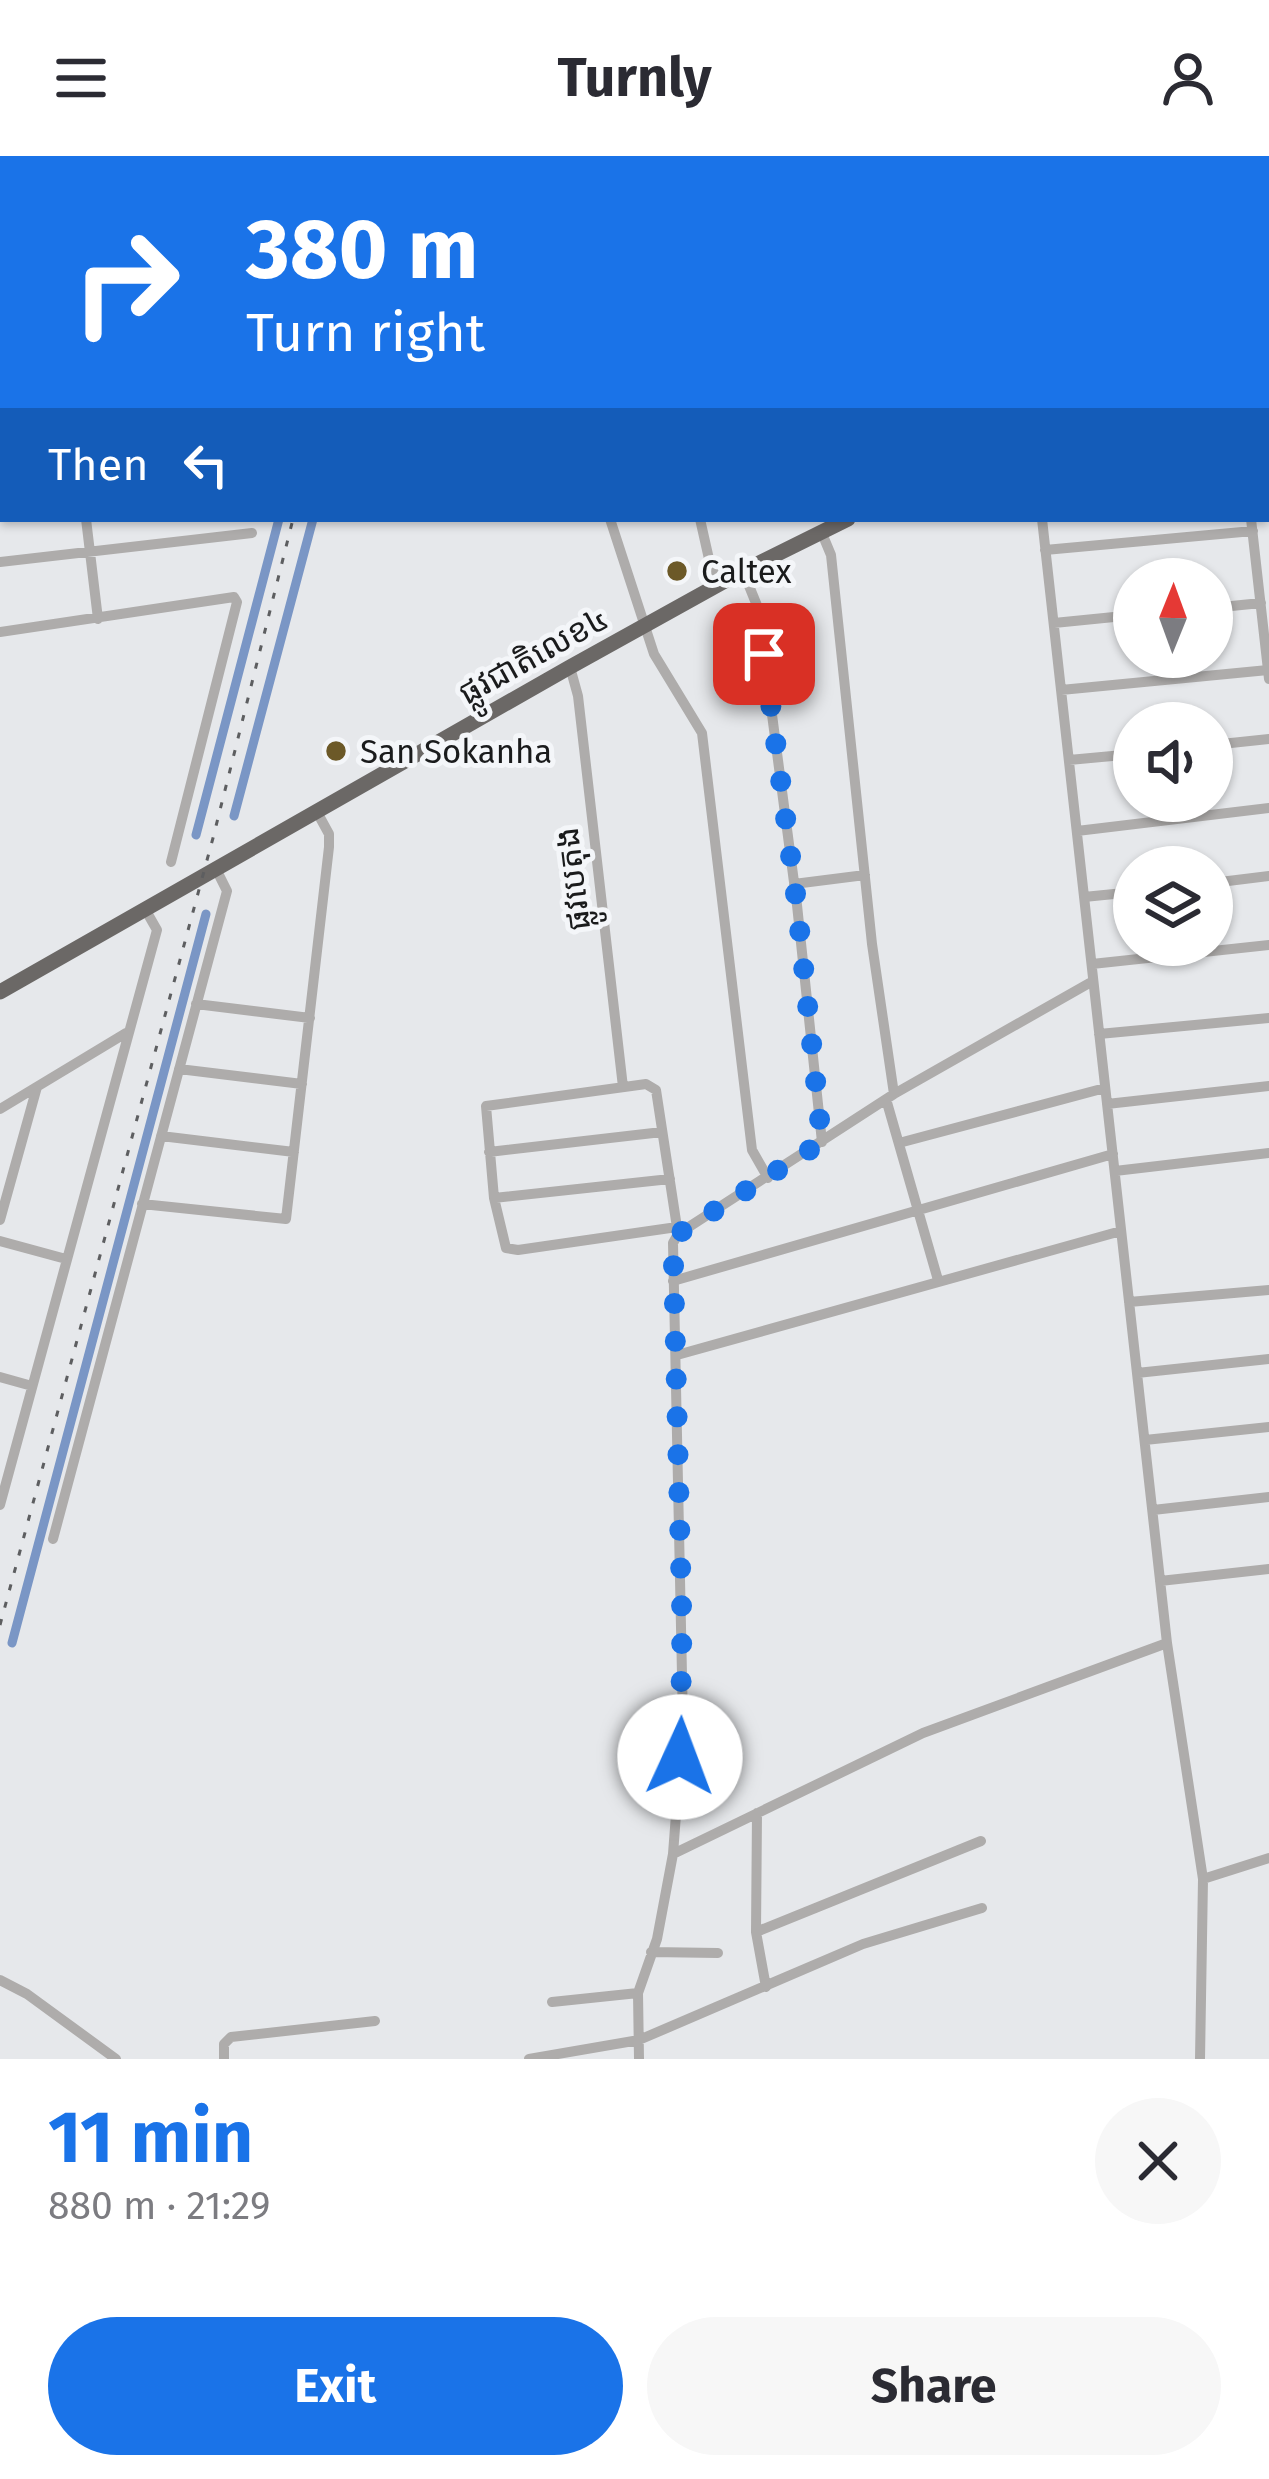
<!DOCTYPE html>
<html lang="en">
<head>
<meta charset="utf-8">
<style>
  body { margin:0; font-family:"Fira Sans","Noto Sans Khmer",sans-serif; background:#f7f7f7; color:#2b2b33; height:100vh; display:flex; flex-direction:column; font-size:45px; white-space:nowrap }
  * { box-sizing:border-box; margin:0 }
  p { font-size:39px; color:#7c7c81 }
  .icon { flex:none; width:66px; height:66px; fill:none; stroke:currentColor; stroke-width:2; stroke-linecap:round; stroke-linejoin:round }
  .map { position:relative; height:1903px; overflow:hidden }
  .panel { display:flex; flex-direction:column; background:#fff; flex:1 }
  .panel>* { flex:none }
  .banner { position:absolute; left:0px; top:0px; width:1269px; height:366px; box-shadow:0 3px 9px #0004; background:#1a73e8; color:#fff; overflow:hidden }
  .needle { width:78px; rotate:1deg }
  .tools { position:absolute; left:1113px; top:402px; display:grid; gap:24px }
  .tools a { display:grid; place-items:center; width:120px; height:120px; border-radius:50%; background:#fff; box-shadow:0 3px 9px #0004; font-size:60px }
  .pin { position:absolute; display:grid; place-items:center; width:102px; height:102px; color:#fff; margin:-51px; border-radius:24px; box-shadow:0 6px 18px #0006 }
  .me { position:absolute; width:132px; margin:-66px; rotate:2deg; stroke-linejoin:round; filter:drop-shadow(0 0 9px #0008) }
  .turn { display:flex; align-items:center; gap:42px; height:252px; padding:0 48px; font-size:54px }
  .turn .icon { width:156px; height:156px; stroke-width:2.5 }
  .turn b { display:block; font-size:84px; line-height:102px }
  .then { display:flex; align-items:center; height:114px; padding:0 48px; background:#0003; gap:24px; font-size:45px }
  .round { display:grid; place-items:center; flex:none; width:126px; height:126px; border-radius:63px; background:#f7f7f7 }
  .headline { display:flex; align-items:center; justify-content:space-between; height:204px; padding:0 48px }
  h1 { font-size:72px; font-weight:700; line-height:90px; color:#1a73e8 }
  .action { display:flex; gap:24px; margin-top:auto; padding:24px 48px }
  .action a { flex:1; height:138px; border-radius:72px; background:#1a73e8; color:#fff; font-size:48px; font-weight:700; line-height:138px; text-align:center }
  .action a+a { background:#f7f7f7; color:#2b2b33 }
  header { display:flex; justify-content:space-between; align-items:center; height:156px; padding:0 48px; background:#fff; font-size:54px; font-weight:700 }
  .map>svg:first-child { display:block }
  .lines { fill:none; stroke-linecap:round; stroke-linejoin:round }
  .canal { stroke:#7a96c5; stroke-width:9 }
  .minor { stroke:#aeacab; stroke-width:10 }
  .highway { stroke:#6b6866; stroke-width:15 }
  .rail { stroke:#5d5e60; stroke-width:3; stroke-dasharray:6 12; stroke-linecap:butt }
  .route { stroke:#1a73e8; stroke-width:21; stroke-dasharray:0 37.8 }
  .poi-dot { fill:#6c5928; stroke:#f4f6f9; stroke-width:4.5 }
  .labels { text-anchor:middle; stroke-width:10; stroke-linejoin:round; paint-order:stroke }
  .poi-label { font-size:33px; fill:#1a1b1c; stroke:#f4f6f9; text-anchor:start }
  .street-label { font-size:33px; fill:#1a1b1c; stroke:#f4f6f9 }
</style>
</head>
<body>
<header><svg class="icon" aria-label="menu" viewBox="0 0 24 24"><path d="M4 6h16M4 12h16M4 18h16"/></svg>Turnly<svg class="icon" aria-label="person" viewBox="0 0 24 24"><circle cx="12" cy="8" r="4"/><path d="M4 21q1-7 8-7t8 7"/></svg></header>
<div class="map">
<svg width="1269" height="1903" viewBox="0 0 1269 1903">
  <rect width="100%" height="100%" fill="#e6e8eb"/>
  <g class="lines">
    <path class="canal" d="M373 3 374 0
      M234 660 313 363
      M196 679 279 363
      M12 1487 206 758"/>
    <path class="minor" d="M21 0V3
      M410 0 412 3
      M875 0V3
      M947 0V3
      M990 0V3
      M1031 0V3
      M1084 0V3
      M1175 0 1176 3
      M49 3V0
      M355 3V0
      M1041 3 1056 0
      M0 59H3
      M0 139 3 138
      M0 205H3
      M0 275 3 274
      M0 341 3 340
      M86 363 98 463
      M610 363 654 498 702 577 752 994 768 1022
      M700 363 709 403 721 427
      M1042 363 1167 1487 1203 1723 1200 1903
      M1251 363 1269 523
      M821 375 831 399 872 788 894 938
      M1045 394 1253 375
      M0 406 252 377
      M743 415 758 452 797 749 822 986
      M1212 452 1261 447
      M1054 467 1134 459
      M0 476 234 441 237 446 171 706
      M570 511 578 540 623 931
      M1061 534 1268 514
      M1212 589 1269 583
      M1069 604 1134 598
      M1077 675 1269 652
      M1212 727 1269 720
      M794 728 865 719
      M1084 741 1134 736
      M1092 808 1269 789
      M196 848 310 862
      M1099 878 1269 862
      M179 913 302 928
      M886 943 938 1124
      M1107 948 1269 930
      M0 953 126 877
      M161 980 294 996
      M899 987 1105 932
      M489 996 662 976
      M1115 1015 1269 997
      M494 1042 670 1023
      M142 1048 286 1063 329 691V678L317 656
      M0 1064 37 931
      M677 1071 518 1094 506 1092 494 1042 486 950 646 928 656 934 678 1078
      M0 1085 66 1103
      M673 1125 1113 998
      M1129 1146 1269 1134
      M677 1199 1121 1075
      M1137 1217 1269 1203
      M0 1221 32 1230
      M1145 1284 1269 1271
      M0 1349 157 774 145 753
      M1153 1354 1269 1341
      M53 1383 227 735 216 713
      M1160 1425 1269 1413
      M757 1657 756 1776 766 1831
      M673 1698 923 1577 1167 1487
      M1203 1723 1269 1702
      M756 1776 981 1685
      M651 1796 718 1797
      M0 1824 27 1838 116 1903
      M552 1846 638 1837
      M224 1903V1888L231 1881 375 1865
      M529 1903 639 1884 863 1788 982 1752
      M639 1903 638 1837 657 1783 673 1698 683 1567 673 1087 678 1078 894 938 1093 825"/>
    <path class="highway" d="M1266 260 1269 259
      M0 836 570 511 743 415 848 363"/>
    <path class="rail" d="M384 3 385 0
      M0 1469 213 682 293 363"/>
  </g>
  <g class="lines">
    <path class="route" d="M680 1601 682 1468 673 1087 678 1078 822 986 797 749 764 498"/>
  </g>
  <g class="poi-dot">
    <circle cx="677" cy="415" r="12"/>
    <circle cx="336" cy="595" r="12"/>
  </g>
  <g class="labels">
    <g class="poi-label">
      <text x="701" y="427">Caltex</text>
      <text x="360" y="607">San Sokanha</text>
    </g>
    <g class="street-label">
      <text transform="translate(533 499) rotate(-29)" y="12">ផ្លូវជាតិលេខ៤</text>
      <text transform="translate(572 723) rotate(-97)" y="12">ផ្លូវបេតុង</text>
    </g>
  </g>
</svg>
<div class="tools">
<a><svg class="needle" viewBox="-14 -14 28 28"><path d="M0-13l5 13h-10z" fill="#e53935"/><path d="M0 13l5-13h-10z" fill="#7c7c81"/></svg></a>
<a><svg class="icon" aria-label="sound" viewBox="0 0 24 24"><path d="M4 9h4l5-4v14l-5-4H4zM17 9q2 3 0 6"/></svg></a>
<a><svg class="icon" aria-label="layers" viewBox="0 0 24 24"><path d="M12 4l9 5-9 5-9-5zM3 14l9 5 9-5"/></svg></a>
</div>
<div class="pin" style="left:764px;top:498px;background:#d93025"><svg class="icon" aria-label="arrive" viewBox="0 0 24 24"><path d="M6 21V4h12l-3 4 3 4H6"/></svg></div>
<svg class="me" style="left:680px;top:1601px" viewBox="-20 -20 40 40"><circle r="19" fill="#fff"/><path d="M0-13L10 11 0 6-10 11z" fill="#1a73e8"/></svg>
<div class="banner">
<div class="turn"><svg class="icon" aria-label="right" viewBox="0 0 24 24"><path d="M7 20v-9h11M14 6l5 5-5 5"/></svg><div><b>380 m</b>Turn right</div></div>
<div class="then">Then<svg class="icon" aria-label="left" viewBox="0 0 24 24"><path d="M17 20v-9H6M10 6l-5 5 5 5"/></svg></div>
</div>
</div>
<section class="panel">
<div class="headline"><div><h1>11 min</h1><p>880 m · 21:29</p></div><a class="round"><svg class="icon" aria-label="close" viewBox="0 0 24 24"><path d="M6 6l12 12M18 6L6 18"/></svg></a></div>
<div class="action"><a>Exit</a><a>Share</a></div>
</section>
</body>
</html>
